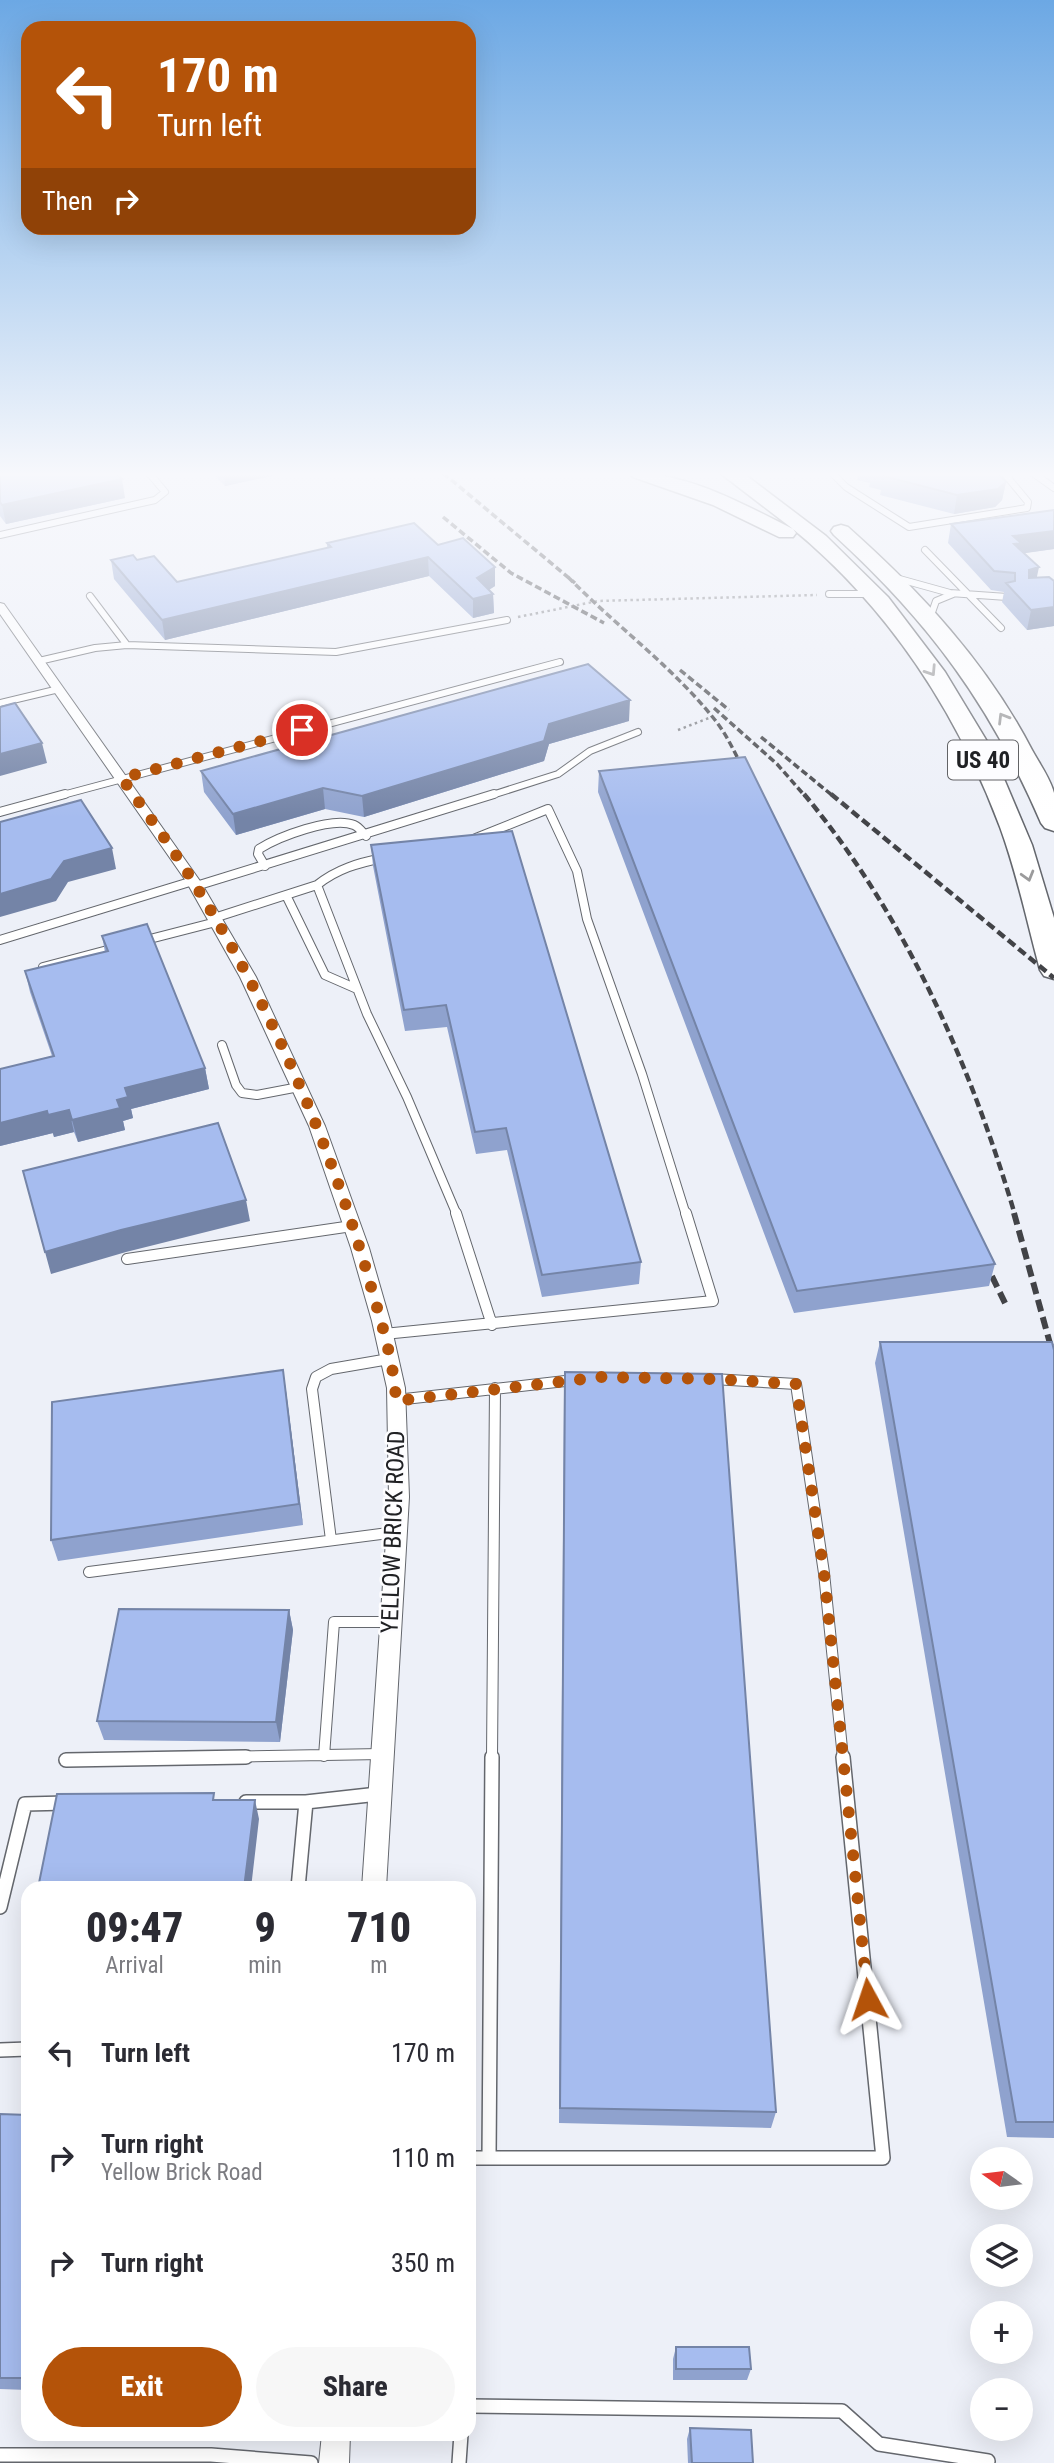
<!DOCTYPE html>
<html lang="en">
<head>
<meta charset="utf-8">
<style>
  body { margin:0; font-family:"Roboto Condensed",sans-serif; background:#f7f7f7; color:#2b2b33; height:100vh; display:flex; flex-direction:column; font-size:26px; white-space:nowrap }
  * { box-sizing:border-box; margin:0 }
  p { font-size:23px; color:#7c7c81 }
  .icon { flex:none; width:38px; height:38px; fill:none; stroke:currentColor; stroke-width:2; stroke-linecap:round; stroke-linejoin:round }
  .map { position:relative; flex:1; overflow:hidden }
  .sheet { position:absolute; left:21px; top:1881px; width:455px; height:560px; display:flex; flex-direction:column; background:#fff; border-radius:21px; box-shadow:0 7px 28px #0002 }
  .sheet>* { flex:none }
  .guide { position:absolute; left:21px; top:21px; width:455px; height:214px; border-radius:21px; box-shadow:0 7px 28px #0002; background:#b45309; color:#fff; overflow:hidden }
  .needle { width:46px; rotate:284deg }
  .tools { position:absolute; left:970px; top:2147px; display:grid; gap:14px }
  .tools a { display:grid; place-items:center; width:63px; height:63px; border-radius:50%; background:#fff; box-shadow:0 7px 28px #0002; font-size:35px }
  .pin { position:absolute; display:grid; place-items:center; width:60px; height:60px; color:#fff; margin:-30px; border:4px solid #fff; border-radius:50%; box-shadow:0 2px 7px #0007 }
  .me { position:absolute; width:77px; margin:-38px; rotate:355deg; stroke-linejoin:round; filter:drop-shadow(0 0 5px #0008) }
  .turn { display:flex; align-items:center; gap:24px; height:147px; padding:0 21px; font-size:32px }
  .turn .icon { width:91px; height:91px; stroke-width:2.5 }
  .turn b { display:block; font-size:49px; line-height:60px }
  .then { display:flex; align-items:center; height:66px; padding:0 21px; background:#0003; gap:14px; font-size:26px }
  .eta { display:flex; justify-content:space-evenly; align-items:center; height:119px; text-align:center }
  .eta b { font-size:42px; font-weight:800; line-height:49px }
  .button { display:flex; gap:14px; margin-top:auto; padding:14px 21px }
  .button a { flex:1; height:80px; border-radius:42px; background:#b45309; color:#fff; font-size:28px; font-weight:800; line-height:80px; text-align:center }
  .button a+a { background:#f7f7f7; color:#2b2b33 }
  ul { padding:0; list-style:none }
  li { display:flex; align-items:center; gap:21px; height:105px; padding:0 21px }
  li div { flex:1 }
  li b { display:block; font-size:26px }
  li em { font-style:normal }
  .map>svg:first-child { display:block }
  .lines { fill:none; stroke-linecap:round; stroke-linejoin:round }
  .lane-far3-casing { stroke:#64676d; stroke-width:8 }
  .lane-far2-casing { stroke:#64676d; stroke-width:10 }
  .lane-far1-casing { stroke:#64676d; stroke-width:12 }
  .lane-casing { stroke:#64676d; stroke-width:16 }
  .street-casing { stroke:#64676d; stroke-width:2 }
  .highway-casing { stroke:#64676d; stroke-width:3 }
  .path { stroke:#818388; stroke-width:2.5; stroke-dasharray:2.5 3.5; stroke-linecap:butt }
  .lane-far3 { stroke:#fff; stroke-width:6 }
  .lane-far2 { stroke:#fff; stroke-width:8 }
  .lane-far1 { stroke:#fff; stroke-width:10 }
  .lane { stroke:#fff; stroke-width:13 }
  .street { fill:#fff; fill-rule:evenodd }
  .highway { fill:#fff; fill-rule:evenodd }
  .rail-far2 { stroke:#424347; stroke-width:3.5; stroke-dasharray:7 3.5; stroke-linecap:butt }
  .rail-far1 { stroke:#424347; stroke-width:4.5; stroke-dasharray:9 4.5; stroke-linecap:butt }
  .rail { stroke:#424347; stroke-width:6; stroke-dasharray:12 6; stroke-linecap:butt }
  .wall { fill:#8fa2ce }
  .shaded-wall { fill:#7484a7 }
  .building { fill:#a6bcef; stroke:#7484a7; stroke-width:2 }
  .oneway { stroke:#9b9b9c }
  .route { stroke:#b45309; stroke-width:12; stroke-dasharray:0 21.6 }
  .labels { text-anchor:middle; stroke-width:5; stroke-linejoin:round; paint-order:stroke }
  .shield { fill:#fdfdff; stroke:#626366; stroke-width:2 }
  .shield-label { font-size:23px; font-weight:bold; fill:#202124 }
  .street-label { font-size:24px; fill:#202124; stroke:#fdfdff }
</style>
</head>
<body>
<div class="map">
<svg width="1054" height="2463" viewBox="0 0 1054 2463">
  <rect width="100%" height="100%" fill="#edf0f8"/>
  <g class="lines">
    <defs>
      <path id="lane-far3" d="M832 473 846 487 909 527 1027 508 1028 502 1004 473
        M1033 473 1054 488
        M0 535 155 500 165 492 149 473
        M925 550 1001 628
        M896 578 950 593 1007 597
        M829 594H869
        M90 596 127 645
        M930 618 936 601 953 594
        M39 661 95 648 127 645 336 652 507 620
        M0 703 59 689
        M59 796 560 662
        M489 796 558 774 590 751 638 732"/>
      <path id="lane-far2" d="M0 812 65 794
        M476 838 548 809 577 871 587 919 642 1074 686 1215
        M265 866 258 854 259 849C278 837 332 816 354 825 359 827 362 832 366 836
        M317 885 367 1014 407 1097 457 1215
        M196 886 494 794
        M286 895 325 975 357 989
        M214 918 317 885C337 869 358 863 383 858
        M0 940 193 881
        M142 941 216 922
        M43 967 115 948
        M222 1045 236 1085 242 1093 257 1095 299 1087"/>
      <path id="lane-far1" d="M456 1213 492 1325
        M127 1259 352 1226
        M384 1334 713 1301 686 1213
        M713 1379 796 1384 824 1573 843 1758
        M396 1400 574 1380
        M331 1540 312 1389 316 1377 331 1369 389 1359
        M89 1572 396 1532
        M324 1756 334 1622H390
        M154 1758 381 1754
        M492 1758 495 1388"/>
      <path id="lane" d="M66 1760 246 1757
        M246 1802H306L378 1794
        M298 1888 306 1802
        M0 1907 25 1804 67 1803
        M0 2050 28 2049
        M469 2158H883L843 1757
        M489 2158 492 1757
        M469 2406 842 2411 879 2444 988 2461
        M0 2455H211L311 2463
        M459 2463 461 2434"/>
      <path id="street" d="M0 603 4 604 200 881 256 977 325 1126 369 1248 390 1321 405 1388 409 1497 386 1888H362L389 1497 387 1388 372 1321 351 1248 309 1126 240 977 186 881 0 614Z
        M322 2434H350L349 2463H319Z"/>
      <path id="highway" d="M630 473C687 472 743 504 793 529L720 473H743L826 536 888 597 945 672 991 748 1032 845 1054 918V979L1044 976 1040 970C1027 922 1017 873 1000 827 957 712 888 607 793 529L796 533 793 537H779L713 505 633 477Z
        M841 525 848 527C920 591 987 663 1032 750 1039 763 1050 778 1054 793 1054 804 1054 819 1054 831L1045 828 1041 823C990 704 929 622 834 535L831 531 834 527Z"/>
    </defs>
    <use href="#lane-far3" class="lane-far3-casing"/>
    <use href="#lane-far2" class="lane-far2-casing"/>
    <use href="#lane-far1" class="lane-far1-casing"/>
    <use href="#lane" class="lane-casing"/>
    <use href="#street" class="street-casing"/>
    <use href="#highway" class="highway-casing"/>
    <path class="path" d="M518 617 598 601 817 595
      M678 730 709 718"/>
    <use href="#lane-far3" class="lane-far3"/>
    <use href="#lane-far2" class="lane-far2"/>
    <use href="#lane-far1" class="lane-far1"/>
    <use href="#lane" class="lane"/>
    <use href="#street" class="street"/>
    <use href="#highway" class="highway"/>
    <path class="rail-far2" d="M443 473 575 583
      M443 517 511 573 604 623
      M568 577C616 626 672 666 715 720 728 736 737 758 747 776
      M680 670 729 710
      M714 708 777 764 805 796
      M761 737 833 796"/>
    <path class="rail-far1" d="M804 794C906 917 970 1063 1015 1215
      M831 794 1054 978"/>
    <path class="rail" d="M1014 1213 1054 1358
      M984 1260 1006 1305"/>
  </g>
  <path class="wall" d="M0 473 125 498 6 524 0 516Z
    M212 473H285L225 486Z
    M846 473H998L1006 482 1002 500 995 507 954 514 880 495 881 490 869 487 870 483 857 480 858 476Z
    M1054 510V549L1024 553 1037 577 1054 581V626L1027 630 1002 602 1004 592 991 590 948 543 951 524Z
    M327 543 438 545 495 586 489 590 493 594 494 613 473 618 429 576 165 640 114 579 111 560H137L177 582 327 548Z
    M629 721 549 744 544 761 364 817 325 809 236 835 204 792 201 771Z
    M599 771 995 1264 989 1286 794 1313 598 792Z
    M371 845 641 1262 639 1284 542 1297 507 1150 476 1154 447 1027 405 1031 373 866Z
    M102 936 205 1068 209 1089 131 1109 133 1118 123 1121 125 1130 78 1142 74 1132 54 1137 53 1133 0 1146V1069L52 1056 30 992 25 971 105 952Z
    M880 1342 1054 1350V2138L1007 2137 875 1363Z
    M286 1391 303 1525 58 1561 51 1540Z
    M564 1393 776 2112 771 2128 559 2123Z
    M289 1610 293 1630 280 1742 104 1740 97 1721Z
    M0 2114 28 2115V2390L0 2389Z
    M676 2347 751 2369 747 2380H673V2359Z
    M690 2428 753 2463H688L687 2439Z"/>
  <path class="shaded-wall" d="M224 473H285L225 486Z
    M122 479 125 498 6 524 2 505Z
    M1006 482 1002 500 995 507 954 514 957 495Z
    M1054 531V549L1019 554 1013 536Z
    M428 557 429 576 165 640 162 620Z
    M495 567V586L477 597V578Z
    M1039 567 1035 586 1025 589 1029 570Z
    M493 594 494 613 473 618V599Z
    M1054 607V626L1027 630 1031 610Z
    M630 700 629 721 549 744 544 761 364 817 362 796 549 724Z
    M42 743 47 763 0 776V754Z
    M323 788 325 809 236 835 233 814Z
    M112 848 116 869 68 882 56 901 0 917V894L64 861Z
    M205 1068 209 1089 131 1109 133 1118 123 1121 125 1130 78 1142 72 1120 117 1100 125 1088Z
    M69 1110 74 1132 54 1137 48 1115Z
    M47 1111 53 1133 0 1146V1123Z
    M246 1200 250 1221 126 1252 51 1274 45 1252 121 1230Z
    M283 1370 286 1391 303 1525 299 1504Z
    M289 1610 293 1630 280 1742 276 1722Z
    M255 1800 259 1819 251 1888H244Z"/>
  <path class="building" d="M0 473H116L122 479 2 505 0 502Z
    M888 473H998L1006 482 998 489 957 495 883 476Z
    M1054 510V531L1013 536 1021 543 1014 544 1039 567 1029 570V578L1049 577 1054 581V607L1031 610 1006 583 1015 581V573L994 571 951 524Z
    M414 523 438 545 463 538 495 567 477 578 493 594 473 599 428 557 162 620 111 560 133 555 137 560 154 556 177 582 331 547 327 543Z
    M588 664 630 700 549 724 544 741 362 796 323 788 233 814 201 771Z
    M15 703 42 743 0 754V707Z
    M745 757 995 1264 797 1291 599 771Z
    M81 800 112 848 64 861 51 879 0 894V822Z
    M512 831 641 1262 542 1275 506 1128 475 1132 446 1005 404 1010 371 845Z
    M147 924 205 1068 125 1088 128 1097 117 1100 120 1108 72 1120 69 1110 48 1115 47 1111 0 1123V1069L54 1056 25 971 108 951 102 936Z
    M218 1123 246 1200 121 1230 45 1252 23 1171Z
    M880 1342H1052L1054 1350V2122H1016Z
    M283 1370 299 1504 51 1540 52 1402Z
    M565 1372 722 1374 776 2112 560 2108Z
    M119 1609 289 1610 276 1722 97 1721Z
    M214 1793 213 1800H255L244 1888H38L57 1794Z
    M0 2114 28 2115V2378H0Z
    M676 2347H749L751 2369H676Z
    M690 2428 751 2430 753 2463H692Z"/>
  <defs><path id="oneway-chevron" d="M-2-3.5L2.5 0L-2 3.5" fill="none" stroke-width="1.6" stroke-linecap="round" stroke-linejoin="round" transform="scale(1.75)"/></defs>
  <g class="oneway">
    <use href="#oneway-chevron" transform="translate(931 671) rotate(57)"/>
    <use href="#oneway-chevron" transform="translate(1003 718) rotate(-121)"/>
    <use href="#oneway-chevron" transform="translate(1028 876) rotate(74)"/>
  </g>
  <linearGradient id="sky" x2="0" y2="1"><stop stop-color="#6ca8e4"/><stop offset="0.58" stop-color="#f7f8fc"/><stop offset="1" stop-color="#f7f8fc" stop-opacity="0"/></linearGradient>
  <rect width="1054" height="818" fill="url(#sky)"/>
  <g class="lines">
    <path class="route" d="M302 730 122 778C146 813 172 847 194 883 269 1002 329 1141 368 1276 379 1316 394 1359 396 1401L601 1377 715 1379 796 1384 824 1573 868 1999"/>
  </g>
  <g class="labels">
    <rect class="shield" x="948" y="740.5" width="70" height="39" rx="5"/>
    <g class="shield-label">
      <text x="983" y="768">US 40</text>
    </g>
    <g class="street-label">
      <text transform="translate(393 1532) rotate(-88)" y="8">YELLOW BRICK ROAD</text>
    </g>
  </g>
</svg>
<div class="tools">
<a><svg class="needle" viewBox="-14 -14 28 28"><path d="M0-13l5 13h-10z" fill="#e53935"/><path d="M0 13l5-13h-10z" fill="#7c7c81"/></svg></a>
<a><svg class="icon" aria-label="layers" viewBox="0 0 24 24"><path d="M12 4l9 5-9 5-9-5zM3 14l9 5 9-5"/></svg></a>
<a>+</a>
<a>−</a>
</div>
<div class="pin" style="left:302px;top:730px;background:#d93025"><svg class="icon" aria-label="arrive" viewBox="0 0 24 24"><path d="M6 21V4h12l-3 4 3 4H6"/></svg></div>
<svg class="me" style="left:868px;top:1999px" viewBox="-20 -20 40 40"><path d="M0-17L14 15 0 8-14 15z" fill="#b45309" stroke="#fff" stroke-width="4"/></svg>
<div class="guide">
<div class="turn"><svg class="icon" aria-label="left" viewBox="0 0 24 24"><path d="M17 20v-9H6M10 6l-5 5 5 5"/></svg><div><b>170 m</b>Turn left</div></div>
<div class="then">Then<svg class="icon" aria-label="right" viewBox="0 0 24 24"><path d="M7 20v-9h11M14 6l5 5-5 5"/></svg></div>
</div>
<section class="sheet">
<div class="eta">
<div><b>09:47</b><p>Arrival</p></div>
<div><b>9</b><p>min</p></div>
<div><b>710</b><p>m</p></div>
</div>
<ul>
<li><svg class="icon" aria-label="left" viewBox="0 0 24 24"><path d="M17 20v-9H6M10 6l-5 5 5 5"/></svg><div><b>Turn left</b></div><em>170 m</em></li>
<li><svg class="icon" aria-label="right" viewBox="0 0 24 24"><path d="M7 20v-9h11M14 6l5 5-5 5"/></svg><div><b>Turn right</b><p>Yellow Brick Road</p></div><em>110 m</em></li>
<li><svg class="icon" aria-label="right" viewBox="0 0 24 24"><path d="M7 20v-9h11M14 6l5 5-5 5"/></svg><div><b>Turn right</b></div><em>350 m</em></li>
</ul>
<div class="button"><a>Exit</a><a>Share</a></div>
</section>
</div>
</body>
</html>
